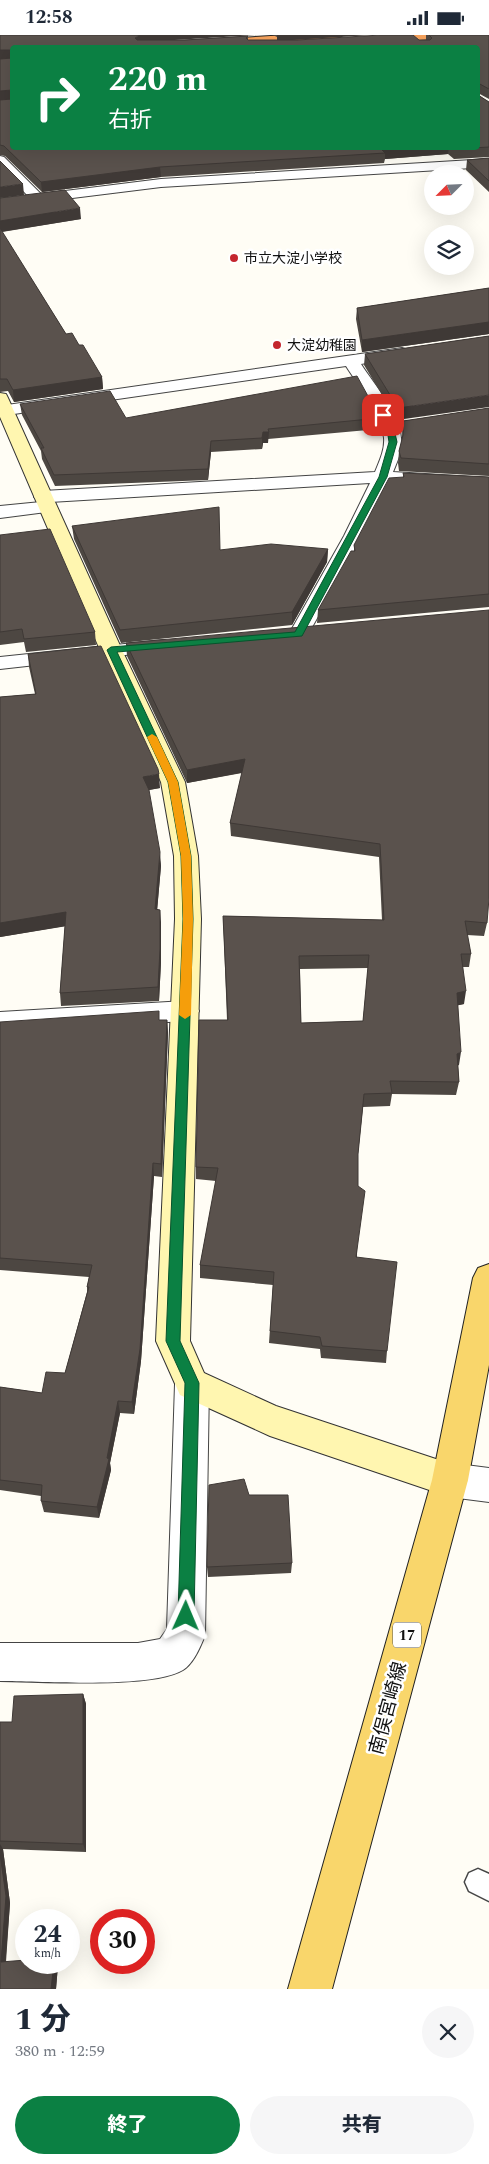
<!DOCTYPE html>
<html lang="ja">
<head>
<meta charset="utf-8">
<style>
  body { margin:0; font-family:Spectral,"Noto Sans JP",serif; background:#f6f6f7; color:#1f2937; height:100vh; display:flex; flex-direction:column; font-size:19px; white-space:nowrap }
  * { box-sizing:border-box; margin:0 }
  p { font-size:16px; color:#747a83 }
  .icon { flex:none; width:28px; height:28px; fill:none; stroke:currentColor; stroke-width:2; stroke-linecap:round; stroke-linejoin:round }
  .map { position:relative; height:1954px; overflow:hidden }
  .details { display:flex; flex-direction:column; background:#fff; flex:1 }
  .details>* { flex:none }
  .hud { position:absolute; left:10px; top:10px; width:470px; height:105px; border-radius:5px; box-shadow:0 5px 20px #0002; background:#0b8043; color:#fff; overflow:hidden }
  .needle { width:32px; rotate:246deg }
  .fabs { position:absolute; left:424px; top:130px; display:grid; gap:10px }
  .fabs a { display:grid; place-items:center; width:50px; height:50px; border-radius:50%; background:#fff; box-shadow:0 5px 20px #0002; font-size:25px }
  .speed { position:absolute; left:15px; top:1874px; display:flex; gap:10px; font-size:25px; font-weight:700; text-align:center }
  .speed>* { display:grid; place-content:center; width:65px; height:65px; border-radius:50%; background:#fff; box-shadow:0 5px 20px #0002; line-height:1 }
  .speed small { font-size:12px; font-weight:400 }
  .speed .limit { border:8px solid #d22; background:#fff; color:#111 }
  .pin { position:absolute; display:grid; place-items:center; width:42px; height:42px; color:#fff; margin:-21px; border-radius:10px; box-shadow:0 2px 8px #0006 }
  .me { position:absolute; width:55px; margin:-28px; rotate:1deg; stroke-linejoin:round; filter:drop-shadow(0 0 4px #0008) }
  .turn { display:flex; align-items:center; gap:18px; height:105px; padding:0 15px; font-size:22px }
  .turn .icon { width:65px; height:65px; stroke-width:2.5 }
  .turn b { display:block; font-size:35px; line-height:42px }
  .round { display:grid; place-items:center; flex:none; width:52px; height:52px; border-radius:26px; background:#f6f6f7 }
  .summary { display:flex; align-items:center; justify-content:space-between; height:85px; padding:0 15px }
  h1 { font-size:30px; font-weight:800; line-height:38px }
  .action { display:flex; gap:10px; margin-top:auto; padding:10px 15px }
  .action a { flex:1; height:58px; border-radius:30px; background:#0b8043; color:#fff; font-size:20px; font-weight:800; line-height:58px; text-align:center }
  .action a+a { background:#f6f6f7; color:#1f2937 }
  .status { display:flex; justify-content:space-between; align-items:center; height:35px; padding:0 25px; background:#fff; direction:ltr }
  .status svg { height:14px; fill:currentColor }
  .map>svg:first-child { display:block }
  .lines { fill:none; stroke-linecap:round; stroke-linejoin:round }
  .lane-casing { stroke:#444; stroke-width:3 }
  .street-casing { stroke:#444; stroke-width:2 }
  .secondary-casing { stroke:#333; stroke-width:2 }
  .primary-casing { stroke:#222; stroke-width:2 }
  .highway-casing { stroke:#222; stroke-width:2 }
  .lane { fill:#fff; fill-rule:evenodd }
  .street { fill:#fff; fill-rule:evenodd }
  .secondary { fill:#fff6b0; fill-rule:evenodd }
  .primary { fill:#f9d66b; fill-rule:evenodd }
  .highway { fill:#f5a25d; fill-rule:evenodd }
  .wall { fill:#4d4742; fill-rule:evenodd }
  .shaded-wall { fill:#3f3936 }
  .building { fill:#5a524d; stroke:#3f3936; fill-rule:evenodd }
  .route { fill:#0b8043; stroke:#07532c }
  .slow { fill:#f59e0b }
  .poi-dot { fill:#c4262e; stroke:#fff; stroke-width:2 }
  .labels { text-anchor:middle; stroke-width:5; stroke-linejoin:round; paint-order:stroke }
  .far-poi-label { font-size:14px; fill:#111; stroke:#fff; text-anchor:start }
  .shield { fill:#fff; stroke:#585858; stroke-width:1 }
  .shield-label { font-size:15px; font-weight:bold; fill:#111 }
  .near-street-label { font-size:19px; fill:#111; stroke:#fff }
</style>
</head>
<body>
<div class="status"><b>12:58</b><svg viewBox="0 0 49 12"><path d="M0 12V9h3v3zM5 12V6h3v6zM10 12V3h3v9zM15 12V0h3v12zM26 1h20v11H26zM47 4h2v5h-2z"/></svg></div>
<div class="map">
<svg width="489" height="1954" viewBox="0 0 489 1954">
  <rect width="100%" height="100%" fill="#fffdf5"/>
  <g class="lines">
    <defs>
      <path id="lane" d="M478 1834 489 1839V1866L469 1856 465 1847 469 1838Z"/>
      <path id="street" d="M0 121 4 122 41 159 161 144 489 124V132L161 152 0 172V164L28 161 0 132Z
        M402 313 408 315 410 318 408 321 361 329C375 351 399 377 401 403 403 415 397 427 393 437L489 443V453L389 448 363 501 306 603 299 605 292 603 289 599 344 501 370 448 50 467 56 472 54 476 0 483V471L41 467 34 462 36 458 43 456 375 437C379 427 385 415 384 403 381 377 359 352 346 331L0 381V371Z
        M163 605 170 607 174 611 170 615 0 634V622Z
        M185 966 195 969 199 976 195 983 185 986 0 997V977Z
        M192 1333 204 1338 209 1349 205 1600C201 1611 193 1629 183 1635 152 1654 40 1646 0 1646V1608H138L160 1604 167 1594 175 1349 180 1338Z
        M450 1428 489 1433V1467L450 1462 437 1457 432 1445 437 1433Z"/>
      <path id="secondary" d="M0 358 6 359 8 363 122 615 185 747 198 821 201 884 190 1306 204 1338 276 1371 463 1433 468 1445 463 1457 450 1462 270 1401 180 1360 156 1306 175 884 174 821 161 747 100 615 0 382Z"/>
      <path id="primary" d="M489 1229V1330L468 1445 332 1954H288L432 1445 473 1243 478 1233Z"/>
      <path id="highway" d="M287 0H343L338 3 224 10 219 7 224 4Z
        M404 0H454L449 3 378 8 373 5 378 2Z"/>
    </defs>
    <use href="#lane" class="lane-casing"/>
    <use href="#street" class="street-casing"/>
    <use href="#secondary" class="secondary-casing"/>
    <use href="#primary" class="primary-casing"/>
    <use href="#highway" class="highway-casing"/>
    <use href="#lane" class="lane"/>
    <use href="#street" class="street"/>
    <use href="#secondary" class="secondary"/>
    <use href="#primary" class="primary"/>
    <use href="#highway" class="highway"/>
  </g>
  <path class="wall" d="M0 0 178 5 248 1V5H277V2L273 0H368L289 5H426V0H489V64L478 58V60L489 67V123V122L454 124 448 119 385 124 384 128 161 142 42 157 5 121 0 120ZM478 12V112H12Z
    M489 123V157L466 135 467 125Z
    M0 163 81 184 2 197 66 299 79 310 102 342 103 354 14 367 8 356 0 357Z
    M489 253V299L362 317 356 284 357 273Z
    M489 301 397 385 364 330 365 319Z
    M20 369 126 383H380L379 394 268 404V408H263L262 414 211 417 208 445 55 451 42 424 41 416 22 380Z
    M489 373V441L399 436 398 428 399 416 402 405 403 386Z
    M403 438 489 442V572L317 588 318 575 354 516V510L403 443Z
    M72 491 220 515 328 514 327 527 292 590 121 608 74 504Z
    M0 500 95 597 96 610 26 617 24 607 0 610Z
    M126 608 487 888 484 901 467 900 471 919 469 932H463L464 969 458 970 459 1030H458L459 1047 456 1060 392 1059 390 1071 363 1072 358 1119 357 1222 387 1316 386 1328 321 1323 320 1314 269 1308 273 1250 200 1243V1230L216 1146 196 1144V1132L227 985 223 881 382 885 379 822 231 801 230 788 242 738 187 748 127 621ZM368 933 363 986 301 988 300 934Z
    M28 619 160 753 148 755 161 831 157 875 161 888V927L159 966 61 971 60 958 65 891 0 902V662L35 659 29 632Z
    M167 985 168 998 162 1142 154 1141 141 1326 134 1379 120 1378 110 1428 111 1435 99 1483 44 1477 41 1466V1461L0 1455V1352L42 1358 65 1338 87 1257V1252L89 1242 0 1235V987Z
    M249 1460 292 1528 291 1538 208 1542 207 1532Z
    M83 1659 86 1669V1817L3 1814 10 1868 6 1927 58 1930 56 1954H0V1687H12Z"/>
  <path class="shaded-wall" d="M139 0H257L142 7 135 12V3Z
    M277 0H368L277 6Z
    M0 15H12V24L0 25Z
    M12 55V65L0 66V56Z
    M406 112H449L448 119 385 124V118L382 115Z
    M160 132 161 142 42 157 41 147Z
    M23 149 24 160 0 163V152Z
    M80 173 81 184 0 197V186Z
    M489 287V299L362 317V305Z
    M102 342 103 354 14 367 13 355Z
    M489 360V372L397 385 398 373Z
    M263 397H269L268 408H263L262 414V403Z
    M211 406V417L208 445V434Z
    M328 514 327 527 292 590V577Z
    M245 724V737L187 748V735Z
    M159 739 160 753 144 756 143 742Z
    M160 817 161 831 156 888 155 874Z
    M160 875 161 888V927L159 966 158 952Z
    M66 877 67 891 0 902V888Z
    M466 956 464 969 455 971 457 958Z
    M167 985 168 998 162 1142 161 1129Z
    M461 1017 459 1030 455 1032 457 1019Z
    M153 1128 154 1141 141 1326 134 1379 132 1367Z
    M118 1366 120 1378 110 1428 111 1435 99 1483 97 1472Z
    M83 1659 86 1669V1817L83 1809Z
    M0 1809 3 1814 10 1868 5 1933 1 1927Z
    M54 1928H57L58 1930 56 1954H51Z"/>
  <path class="building" d="M0 0H139L135 3 137 5H185L248 1 246 3 248 5H297L381 0H413L419 5H430L432 3 429 0H489V54L478 48V60L489 67V112L455 114 453 112H478V12H12V112H406L382 115 385 118 160 132 41 147 4 111 0 110V65L12 64V55L0 56V24L12 23V15H0Z
    M489 123V146L467 125Z
    M0 126 23 149 0 152Z
    M65 155 80 173 0 186V163Z
    M0 193 66 299 72 298 79 310H83L102 342 13 355 7 344H0Z
    M489 253V287L362 305 357 273Z
    M489 301V360L398 373 365 319Z
    M357 341 380 383 268 394 269 397H263L262 403 211 406 208 434 54 440 41 413H44L20 369 110 356 126 383Z
    M489 373V429L401 423 399 416 403 400V386Z
    M403 438 489 442V559L318 575 351 516H355L354 510 389 443 404 442Z
    M219 472 220 515 271 509 328 514 292 577 120 595 72 491Z
    M50 494 95 597 24 604 22 594 0 597V500Z
    M489 575V863L487 888 465 886 471 919H461L466 956 457 958 461 1017 457 1019 459 1047 390 1046 392 1058 364 1059 358 1119V1151L365 1156 356 1222 397 1227 387 1316 322 1311 320 1302 270 1296 274 1237 200 1230 218 1133 196 1132 199 985H228L223 881 384 885 380 809 230 788 245 724 187 735 126 608ZM369 920 363 986 301 988 299 921Z
    M101 611 158 734 159 739 143 742 149 755 160 817 155 874 160 875V914L158 952 60 958 66 877 0 888V662L36 659 28 619Z
    M159 976V985H167L161 1129 153 1128 140 1314 132 1367 118 1366 107 1423 109 1424 97 1472 41 1466 42 1450 0 1445V1352L42 1358 46 1337 65 1338 89 1252H87L92 1230 0 1223V987Z
    M244 1444 249 1460H288L292 1528 207 1532 209 1450Z
    M83 1659V1809L0 1806V1687H12L14 1661Z
    M0 1819 6 1861 1 1927 26 1925V1928H54L51 1954H0Z"/>
  <path class="route" d="M383 378 394 394 397 407 387 442 302 601 117 617 178 747 191 821 193 884 180 1306 199 1348 194 1581 192 1586 186 1589 181 1586 178 1581 185 1348 166 1306 183 884 181 821 168 747 107 615 111 612 295 597 379 442 389 407 387 394 379 380Z"/>
  <path class="slow" d="M152 699 157 702 178 747 191 821 193 884 191 980 185 984 179 980 183 884 181 821 168 747 147 702Z"/>
  <g class="poi-dot">
    <circle cx="234" cy="223" r="5"/>
    <circle cx="277" cy="310" r="5"/>
  </g>
  <g class="labels">
    <g class="far-poi-label">
      <text x="244" y="228">市立大淀小学校</text>
      <text x="287" y="315">大淀幼稚園</text>
    </g>
    <rect class="shield" x="393" y="1587.5" width="28" height="25" rx="4"/>
    <g class="shield-label">
      <text x="407" y="1605">17</text>
    </g>
    <g class="near-street-label">
      <text transform="translate(387 1673) rotate(-75)" y="7">南俣宮崎線</text>
    </g>
  </g>
</svg>
<div class="fabs">
<a><svg class="needle" viewBox="-14 -14 28 28"><path d="M0-13l5 13h-10z" fill="#e53935"/><path d="M0 13l5-13h-10z" fill="#747a83"/></svg></a>
<a><svg class="icon" aria-label="layers" viewBox="0 0 24 24"><path d="M12 4l9 5-9 5-9-5zM3 14l9 5 9-5"/></svg></a>
</div>
<div class="speed"><div>24<small>km/h</small></div><div class="limit">30</div></div>
<div class="pin" style="left:383px;top:380px;background:#d93025"><svg class="icon" aria-label="arrive" viewBox="0 0 24 24"><path d="M6 21V4h12l-3 4 3 4H6"/></svg></div>
<svg class="me" style="left:186px;top:1581px" viewBox="-20 -20 40 40"><path d="M0-17L14 15 0 8-14 15z" fill="#0b8043" stroke="#fff" stroke-width="4"/></svg>
<div class="hud">
<div class="turn"><svg class="icon" aria-label="right" viewBox="0 0 24 24"><path d="M7 20v-9h11M14 6l5 5-5 5"/></svg><div><b>220 m</b>右折</div></div>
</div>
</div>
<section class="details">
<div class="summary"><div><h1>1 分</h1><p>380 m · 12:59</p></div><a class="round"><svg class="icon" aria-label="close" viewBox="0 0 24 24"><path d="M6 6l12 12M18 6L6 18"/></svg></a></div>
<div class="action"><a>終了</a><a>共有</a></div>
</section>
</body>
</html>
